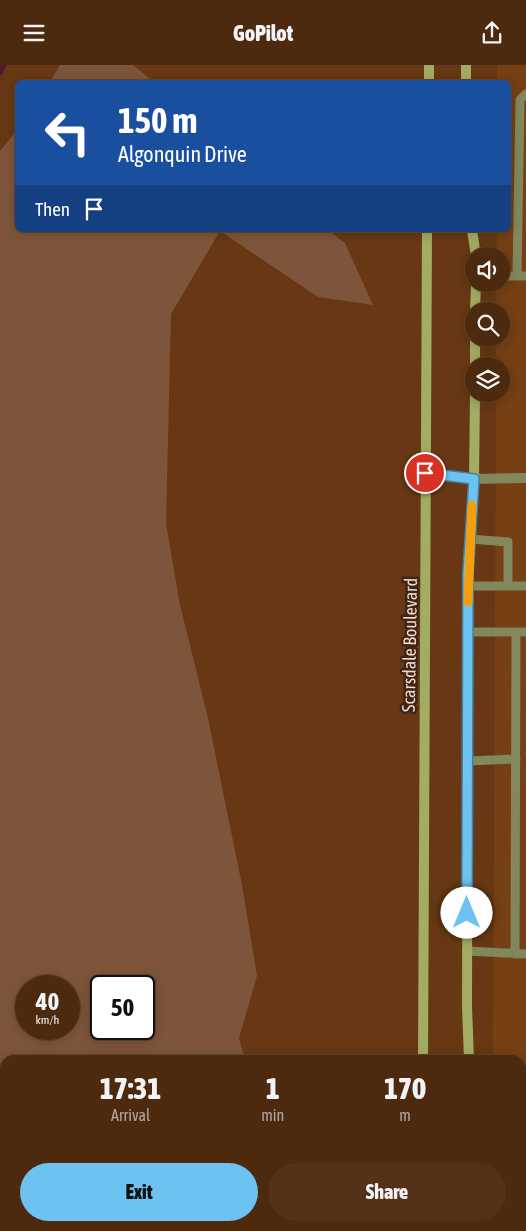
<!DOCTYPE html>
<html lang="en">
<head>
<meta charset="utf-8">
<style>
  body { margin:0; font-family:"Asap Condensed",sans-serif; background:#543217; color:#f1f3f6; height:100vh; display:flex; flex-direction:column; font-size:19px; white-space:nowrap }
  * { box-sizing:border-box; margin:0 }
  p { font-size:16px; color:#b3a79e }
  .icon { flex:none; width:28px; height:28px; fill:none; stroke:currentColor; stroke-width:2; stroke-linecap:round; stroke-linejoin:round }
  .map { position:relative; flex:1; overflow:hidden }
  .side { position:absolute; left:0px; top:990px; width:526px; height:176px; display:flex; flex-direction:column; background:#4d2a0e; border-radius:15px 15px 0 0; box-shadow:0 2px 12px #0003,0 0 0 1px #64462e }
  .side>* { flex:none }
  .guide { position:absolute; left:15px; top:15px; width:496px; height:152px; border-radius:8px; box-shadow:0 2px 12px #0003,0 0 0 1px #64462e; background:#1a4fa0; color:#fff; overflow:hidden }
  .fabs { position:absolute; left:465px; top:182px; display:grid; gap:10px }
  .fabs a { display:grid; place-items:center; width:45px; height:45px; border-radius:50%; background:#4d2a0e; box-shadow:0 2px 12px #0003,0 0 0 1px #64462e; font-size:25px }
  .speed { position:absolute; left:15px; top:910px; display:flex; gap:10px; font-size:25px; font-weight:700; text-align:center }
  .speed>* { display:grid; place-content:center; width:65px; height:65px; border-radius:50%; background:#4d2a0e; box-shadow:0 2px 12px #0003,0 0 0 1px #64462e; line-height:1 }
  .speed small { font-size:12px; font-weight:400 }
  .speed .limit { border:2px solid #111; border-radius:8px; background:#fff; color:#111 }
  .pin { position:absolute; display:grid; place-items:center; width:42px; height:42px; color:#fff; margin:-21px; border:2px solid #fff; border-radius:50%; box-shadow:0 1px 5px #0007 }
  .me { position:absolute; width:55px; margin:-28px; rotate:0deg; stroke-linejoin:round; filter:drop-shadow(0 0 4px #0008) }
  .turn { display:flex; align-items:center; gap:18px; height:105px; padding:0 20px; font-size:22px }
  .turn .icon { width:65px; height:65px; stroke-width:2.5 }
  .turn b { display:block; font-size:35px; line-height:42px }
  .then { display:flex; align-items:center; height:48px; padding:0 20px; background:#0003; gap:10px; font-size:19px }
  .eta { display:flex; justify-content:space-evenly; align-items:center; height:85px; text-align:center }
  .eta b { font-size:30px; font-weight:800; line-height:35px }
  .action { display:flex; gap:10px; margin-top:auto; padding:10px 20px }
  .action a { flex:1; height:58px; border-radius:30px; background:#6cc3f2; color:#111; font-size:20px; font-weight:800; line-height:58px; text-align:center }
  .action a+a { background:#543217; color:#f1f3f6 }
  header { display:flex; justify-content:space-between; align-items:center; height:65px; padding:0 20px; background:#4d2a0e; font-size:22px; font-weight:800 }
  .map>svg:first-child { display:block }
  .built { fill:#763f14 }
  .green { fill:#7e553a; fill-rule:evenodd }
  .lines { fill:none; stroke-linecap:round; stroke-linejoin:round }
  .stream { stroke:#4f1b33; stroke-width:5.5 }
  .lane { stroke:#82885b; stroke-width:9 }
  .street { stroke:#82885b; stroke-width:10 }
  .secondary { stroke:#a3ac63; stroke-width:10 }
  .route-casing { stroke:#467f9d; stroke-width:12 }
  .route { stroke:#6cc3f2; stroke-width:9 }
  .slow { stroke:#f59e0b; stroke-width:9 }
  .labels { text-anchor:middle; stroke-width:5; stroke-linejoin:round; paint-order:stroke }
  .street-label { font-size:18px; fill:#f5d8c5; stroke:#3c2617 }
</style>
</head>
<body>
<header><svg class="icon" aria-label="menu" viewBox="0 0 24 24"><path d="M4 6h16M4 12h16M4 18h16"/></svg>GoPilot<svg class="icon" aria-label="share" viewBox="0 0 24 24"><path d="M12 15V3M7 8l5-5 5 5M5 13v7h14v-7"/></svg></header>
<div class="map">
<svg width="526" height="1166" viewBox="0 0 526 1166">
  <rect width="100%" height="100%" fill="#673813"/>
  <path class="built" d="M497 0H526V1112L521 1115V995H493L496 329H501V301H496V274H501V246H496V219H501V191H496L497 165H509V18L497 17Z"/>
  <path class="green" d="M60 0H133L154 17H50Z
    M17 65 18 165H328L345 178 373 240 318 232 220 166 171 249 166 459 180 540 208 653 242 820 257 911 239 973 245 995H5V1077L0 1073V86ZM26 921H69V964H26ZM101 921H144V964H101Z
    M107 1161H260L256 1166H112Z"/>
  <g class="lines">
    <path class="stream" d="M0 8 4 0
      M0 1136 5 1140
      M33 1161 40 1166
      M507 1166 526 1162"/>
    <path class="lane" d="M501 211H526
      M517 211 520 35 526 29
      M468 521H508V477L470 474
      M508 521H526
      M468 567H526
      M467 696 516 694
      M467 886 526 889
      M515 889 516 567"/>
    <path class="street" d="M425 408 474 414 526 413"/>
    <path class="secondary" d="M466 0V18
      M429 18V0
      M472 165 476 191
      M475 246 476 219
      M475 301V274
      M423 995 427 165
      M469 995 467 941 468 508 474 414 475 329
      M432 1161 433 1166
      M479 1161 480 1166"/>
  </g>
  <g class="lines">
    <defs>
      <path id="route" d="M425 408 474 414 468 508 467 848"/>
    </defs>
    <use href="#route" class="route-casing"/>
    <use href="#route" class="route"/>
    <path class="slow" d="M468 537 472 440"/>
  </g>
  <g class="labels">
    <g class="street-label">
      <text transform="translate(410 580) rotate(-89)" y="6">Scarsdale Boulevard</text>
    </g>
  </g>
</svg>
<div class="fabs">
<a><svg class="icon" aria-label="sound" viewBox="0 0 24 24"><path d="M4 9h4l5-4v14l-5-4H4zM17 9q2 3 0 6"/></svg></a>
<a><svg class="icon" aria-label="search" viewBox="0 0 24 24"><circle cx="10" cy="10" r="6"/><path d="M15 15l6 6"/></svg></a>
<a><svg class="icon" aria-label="layers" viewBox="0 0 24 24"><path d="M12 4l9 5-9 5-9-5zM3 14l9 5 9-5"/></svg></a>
</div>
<div class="speed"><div>40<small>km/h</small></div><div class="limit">50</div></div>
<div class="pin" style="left:425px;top:408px;background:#d93025"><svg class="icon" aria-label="arrive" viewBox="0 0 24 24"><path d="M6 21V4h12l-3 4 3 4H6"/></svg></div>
<svg class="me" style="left:467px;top:848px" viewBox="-20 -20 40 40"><circle r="19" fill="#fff"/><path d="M0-13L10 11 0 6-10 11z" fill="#6cc3f2"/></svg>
<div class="guide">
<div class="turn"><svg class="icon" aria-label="left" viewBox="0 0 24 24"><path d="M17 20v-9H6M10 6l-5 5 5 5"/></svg><div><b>150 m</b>Algonquin Drive</div></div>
<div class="then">Then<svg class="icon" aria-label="arrive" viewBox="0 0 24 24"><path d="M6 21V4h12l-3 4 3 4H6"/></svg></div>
</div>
<section class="side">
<div class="eta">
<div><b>17:31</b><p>Arrival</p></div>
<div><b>1</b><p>min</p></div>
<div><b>170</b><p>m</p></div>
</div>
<div class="action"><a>Exit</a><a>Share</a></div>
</section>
</div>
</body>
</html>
